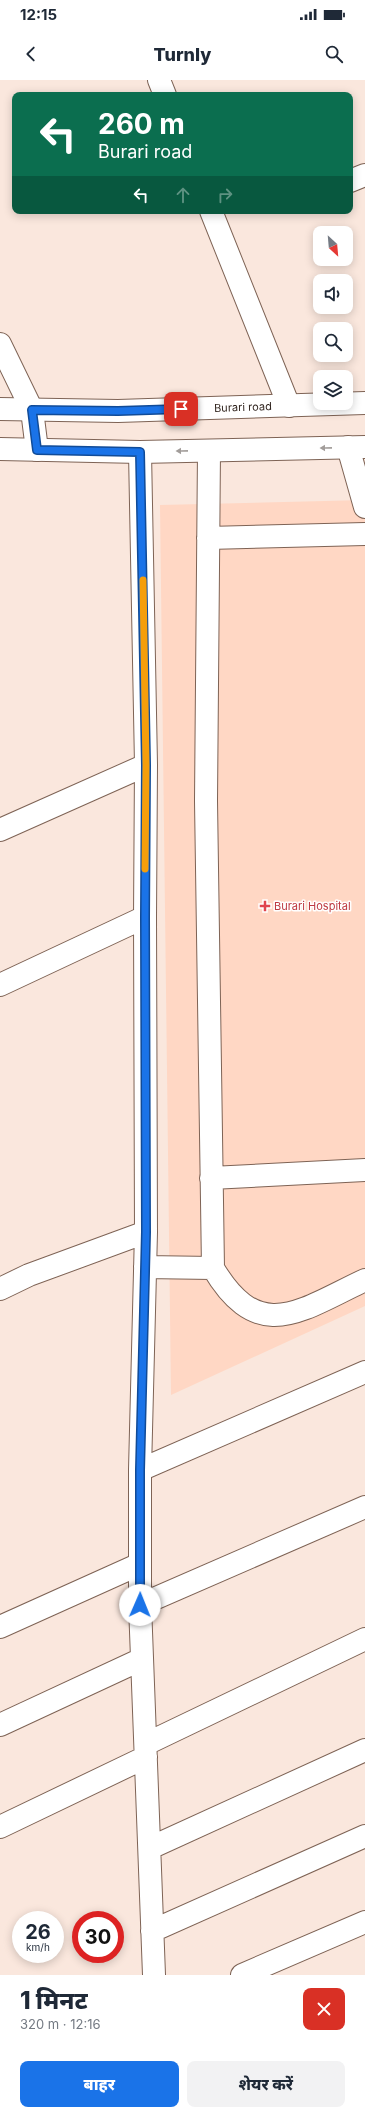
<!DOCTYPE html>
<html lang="hi">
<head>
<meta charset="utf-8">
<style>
  body { margin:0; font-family:Inter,"Noto Sans Devanagari",sans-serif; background:#f2f2f3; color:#1f2937; height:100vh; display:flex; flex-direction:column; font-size:15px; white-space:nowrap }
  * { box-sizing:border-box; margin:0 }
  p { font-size:13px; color:#747a83 }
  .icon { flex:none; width:22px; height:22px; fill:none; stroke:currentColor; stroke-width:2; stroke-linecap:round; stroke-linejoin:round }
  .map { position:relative; height:1895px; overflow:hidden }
  .sheet { display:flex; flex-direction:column; background:#fff; flex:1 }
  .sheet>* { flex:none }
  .hud { position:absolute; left:12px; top:12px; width:341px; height:122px; border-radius:8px; box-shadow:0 2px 10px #0003; background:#0b6e4f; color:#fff; overflow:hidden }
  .needle { width:26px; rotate:154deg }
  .buttons { position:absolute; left:313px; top:146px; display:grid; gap:8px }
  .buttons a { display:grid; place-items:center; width:40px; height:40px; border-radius:8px; background:#fff; box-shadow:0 2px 10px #0003; font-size:20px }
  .speed { position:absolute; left:12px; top:1831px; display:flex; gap:8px; font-size:20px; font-weight:700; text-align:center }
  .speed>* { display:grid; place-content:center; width:52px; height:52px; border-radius:50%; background:#fff; box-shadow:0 2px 10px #0003; line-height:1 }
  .speed small { font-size:10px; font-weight:400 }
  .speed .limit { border:6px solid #d22; background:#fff; color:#111 }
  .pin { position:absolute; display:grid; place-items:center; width:34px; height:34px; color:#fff; margin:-17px; border-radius:8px; box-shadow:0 2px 6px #0006 }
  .me { position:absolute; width:44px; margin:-22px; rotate:1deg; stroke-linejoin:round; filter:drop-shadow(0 0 3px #0008) }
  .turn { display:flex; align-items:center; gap:14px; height:84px; padding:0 20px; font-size:18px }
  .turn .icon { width:52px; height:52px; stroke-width:2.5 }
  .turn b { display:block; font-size:28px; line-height:34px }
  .lanes { display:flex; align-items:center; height:38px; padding:0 20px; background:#0003; justify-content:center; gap:20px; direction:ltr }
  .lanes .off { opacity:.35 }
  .round { display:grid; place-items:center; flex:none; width:42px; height:42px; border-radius:8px; background:#f2f2f3 }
  .head { display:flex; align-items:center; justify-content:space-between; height:68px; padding:0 20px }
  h1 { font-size:24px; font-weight:800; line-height:30px }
  .primary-button { display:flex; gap:8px; margin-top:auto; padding:8px 20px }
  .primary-button a { flex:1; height:46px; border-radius:8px; background:#1a73e8; color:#fff; font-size:16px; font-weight:800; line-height:46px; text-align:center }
  .primary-button a+a { background:#f2f2f3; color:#1f2937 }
  .status { display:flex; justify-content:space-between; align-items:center; height:28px; padding:0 20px; background:#fff; direction:ltr }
  .status svg { height:11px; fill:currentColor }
  header { display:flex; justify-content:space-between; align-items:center; height:52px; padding:0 20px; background:#fff; font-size:18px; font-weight:800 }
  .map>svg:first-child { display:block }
  .built { fill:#ffd7c4 }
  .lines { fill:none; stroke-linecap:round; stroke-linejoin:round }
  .minor-casing { stroke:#7e6355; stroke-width:24 }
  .major-casing { stroke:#7e6355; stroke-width:24 }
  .minor { stroke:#fff; stroke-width:22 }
  .major { stroke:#fff; stroke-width:22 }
  .oneway { fill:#a29d9a }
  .route-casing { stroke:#114b97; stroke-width:10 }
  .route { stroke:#1a73e8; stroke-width:7 }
  .slow { stroke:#f59e0b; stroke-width:7 }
  .health-dot { fill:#e0444e; stroke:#fff; stroke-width:1.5 }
  .labels { text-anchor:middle; stroke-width:3; stroke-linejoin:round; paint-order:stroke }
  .street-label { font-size:11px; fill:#31251f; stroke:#fff }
  .health-label { font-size:11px; fill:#be3a42; stroke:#fff; text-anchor:start }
</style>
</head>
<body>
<div class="status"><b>12:15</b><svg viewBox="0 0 49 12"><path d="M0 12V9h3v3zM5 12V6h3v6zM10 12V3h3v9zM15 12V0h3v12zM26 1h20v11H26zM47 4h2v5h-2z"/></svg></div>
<header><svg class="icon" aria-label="back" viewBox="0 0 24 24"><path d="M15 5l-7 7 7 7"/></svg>Turnly<svg class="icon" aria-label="search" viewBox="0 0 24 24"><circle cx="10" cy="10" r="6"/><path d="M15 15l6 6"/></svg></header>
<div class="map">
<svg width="365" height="1895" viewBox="0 0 365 1895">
  <rect width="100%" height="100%" fill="#fae7dd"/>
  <path class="built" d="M365 420V1226L171 1315 160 425Z"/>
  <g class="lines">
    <defs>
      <path id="minor" d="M159 0 165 15
        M350 101 365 95
        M211 131 289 326
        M0 264 32 330 37 370
        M348 367 365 427
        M209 371 206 721 213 1188C259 1266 301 1230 365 1200
        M140 372 146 685 145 837 146 1152 140 1390V1525L154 1895
        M208 458 365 454
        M0 750 146 685
        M0 905 145 837
        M211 1098 365 1090
        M145 1187 213 1188
        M0 1209 29 1195 146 1152
        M140 1390 365 1292
        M140 1525 365 1427
        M0 1547 140 1484
        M0 1645 142 1579
        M146 1664 365 1559
        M0 1747 146 1677
        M150 1768 365 1670
        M152 1851 365 1756
        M242 1895 365 1842"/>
      <g id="major">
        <path id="s1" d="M0 329 118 331 365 323"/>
        <path d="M0 369 140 372 365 367"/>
      </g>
    </defs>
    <use href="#minor" class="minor-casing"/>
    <use href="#major" class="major-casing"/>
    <use href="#minor" class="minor"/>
    <use href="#major" class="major"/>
  </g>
  <defs><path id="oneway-solid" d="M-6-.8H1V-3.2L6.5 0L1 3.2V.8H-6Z"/></defs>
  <g class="oneway">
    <use href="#oneway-solid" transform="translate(326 368) rotate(179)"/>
    <use href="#oneway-solid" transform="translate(182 371) rotate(179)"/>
  </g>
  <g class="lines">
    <defs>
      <path id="route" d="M140 1525V1390L146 1152 145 837 146 685 140 372 37 370 32 330 118 331 181 329"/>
    </defs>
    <use href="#route" class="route-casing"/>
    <use href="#route" class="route"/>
    <path class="slow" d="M143 500 146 685 145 789"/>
  </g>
  <path class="health-dot" d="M263 820h4v4h4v4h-4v4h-4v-4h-4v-4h4z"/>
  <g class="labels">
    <g class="street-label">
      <text dy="4" stroke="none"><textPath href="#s1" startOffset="243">Burari road</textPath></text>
    </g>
    <g class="health-label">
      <text x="274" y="830">Burari Hospital</text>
    </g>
  </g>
</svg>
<div class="buttons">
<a><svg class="needle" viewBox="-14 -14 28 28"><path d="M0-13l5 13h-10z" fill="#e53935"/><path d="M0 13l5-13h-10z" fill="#747a83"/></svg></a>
<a><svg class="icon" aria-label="sound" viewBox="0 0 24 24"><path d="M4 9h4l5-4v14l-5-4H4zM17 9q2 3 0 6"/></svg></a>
<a><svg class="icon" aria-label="search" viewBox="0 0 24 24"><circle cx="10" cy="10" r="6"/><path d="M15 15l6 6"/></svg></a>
<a><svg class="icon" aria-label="layers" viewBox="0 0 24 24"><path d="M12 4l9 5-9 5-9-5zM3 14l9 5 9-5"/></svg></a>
</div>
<div class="speed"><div>26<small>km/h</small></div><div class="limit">30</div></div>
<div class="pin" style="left:181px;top:329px;background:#d93025"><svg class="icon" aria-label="arrive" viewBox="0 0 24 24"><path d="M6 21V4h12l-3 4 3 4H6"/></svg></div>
<svg class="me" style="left:140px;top:1525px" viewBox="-20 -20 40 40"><circle r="19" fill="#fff"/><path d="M0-13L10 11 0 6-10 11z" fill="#1a73e8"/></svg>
<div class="hud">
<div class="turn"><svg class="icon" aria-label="left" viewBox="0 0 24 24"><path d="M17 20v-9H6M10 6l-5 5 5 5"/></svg><div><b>260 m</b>Burari road</div></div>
<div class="lanes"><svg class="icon" aria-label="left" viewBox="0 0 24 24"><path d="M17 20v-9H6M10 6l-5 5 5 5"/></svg><svg class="icon off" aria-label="ahead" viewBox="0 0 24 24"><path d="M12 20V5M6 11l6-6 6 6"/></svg><svg class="icon off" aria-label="right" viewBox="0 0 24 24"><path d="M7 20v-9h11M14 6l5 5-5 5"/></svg></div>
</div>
</div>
<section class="sheet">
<div class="head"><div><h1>1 मिनट</h1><p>320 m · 12:16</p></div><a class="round" style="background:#d93025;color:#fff"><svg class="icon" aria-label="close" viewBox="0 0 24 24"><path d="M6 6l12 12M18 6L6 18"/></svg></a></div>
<div class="primary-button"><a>बाहर</a><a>शेयर करें</a></div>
</section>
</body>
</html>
